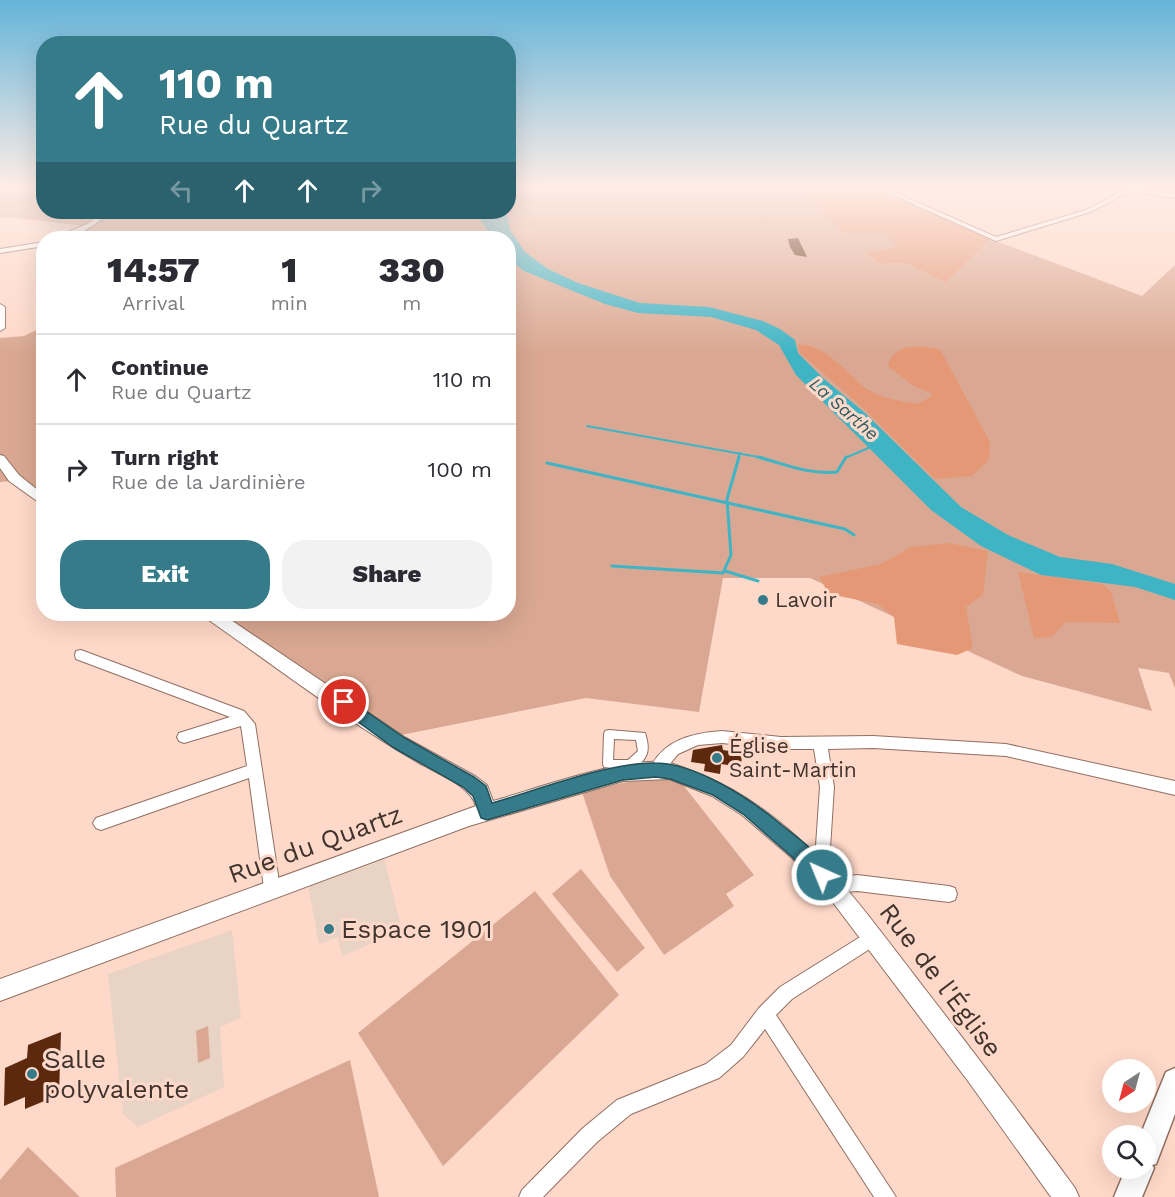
<!DOCTYPE html>
<html lang="en">
<head>
<meta charset="utf-8">
<style>
  body { margin:0; font-family:"Work Sans",sans-serif; background:#f2f2f3; color:#2b2b33; height:100vh; display:flex; flex-direction:column; font-size:22px; white-space:nowrap }
  * { box-sizing:border-box; margin:0 }
  p { font-size:20px; color:#7c7c81 }
  .icon { flex:none; width:33px; height:33px; fill:none; stroke:currentColor; stroke-width:2; stroke-linecap:round; stroke-linejoin:round }
  .map { position:relative; flex:1; overflow:hidden }
  .drawer { position:absolute; left:36px; top:231px; width:480px; height:390px; display:flex; flex-direction:column; background:#fff; border-radius:24px; box-shadow:0 6px 24px #0002 }
  .drawer>* { flex:none }
  .banner { position:absolute; left:36px; top:36px; width:480px; height:183px; border-radius:24px; box-shadow:0 6px 24px #0002; background:#367b89; color:#fff; overflow:hidden }
  .needle { width:39px; rotate:216deg }
  .controls { position:absolute; left:1102px; top:1059px; display:grid; gap:12px }
  .controls a { display:grid; place-items:center; width:54px; height:54px; border-radius:50%; background:#fff; box-shadow:0 6px 24px #0002; font-size:30px }
  .pin { position:absolute; display:grid; place-items:center; width:51px; height:51px; color:#fff; margin:-26px; border:3px solid #fff; border-radius:50%; box-shadow:0 2px 6px #0007 }
  .me { position:absolute; width:66px; margin:-33px; rotate:316deg; stroke-linejoin:round; filter:drop-shadow(0 0 4px #0008) }
  .turn { display:flex; align-items:center; gap:21px; height:126px; padding:0 24px; font-size:27px }
  .turn .icon { width:78px; height:78px; stroke-width:2.5 }
  .turn b { display:block; font-size:42px; line-height:51px }
  .lanes { display:flex; align-items:center; height:57px; padding:0 24px; background:#0003; justify-content:center; gap:30px; direction:ltr }
  .lanes .off { opacity:.35 }
  .eta { display:flex; justify-content:space-evenly; align-items:center; height:102px; text-align:center }
  .eta b { font-size:36px; font-weight:800; line-height:42px }
  .cta { display:flex; gap:12px; margin-top:auto; padding:12px 24px }
  .cta a { flex:1; height:69px; border-radius:24px; background:#367b89; color:#fff; font-size:24px; font-weight:800; line-height:69px; text-align:center }
  .cta a+a { background:#f2f2f3; color:#2b2b33 }
  ul { padding:0; list-style:none }
  li { display:flex; align-items:center; gap:18px; height:90px; padding:0 24px; border-top:2px solid #e1e1e2 }
  li div { flex:1 }
  li b { display:block; font-size:22px }
  li em { font-style:normal }
  .map>svg:first-child { display:block }
  .education { fill:#e8d3c5 }
  .green { fill:#daa892 }
  .forest { fill:#e59876 }
  .water { fill:#3fb4c5 }
  .lines { fill:none; stroke-linecap:round; stroke-linejoin:round }
  .stream-far1 { stroke:#3fb4c5; stroke-width:2 }
  .stream { stroke:#3fb4c5; stroke-width:3 }
  .building { fill:#5c290f }
  .pedestrian-casing { stroke:#916f61; stroke-width:2 }
  .minor-casing { stroke:#916f61; stroke-width:2 }
  .tertiary-casing { stroke:#916f61; stroke-width:2 }
  .secondary-casing { stroke:#916f61; stroke-width:3 }
  .pedestrian { fill:#fff; fill-rule:evenodd }
  .minor { fill:#fff; fill-rule:evenodd }
  .tertiary { fill:#fff; fill-rule:evenodd }
  .secondary { fill:#fff; fill-rule:evenodd }
  .route { fill:#367b89; stroke:#235059; stroke-width:1.5 }
  .poi-dot { fill:#367b89; stroke:#fed8c8; stroke-width:2 }
  .labels { text-anchor:middle; stroke-width:6; stroke-linejoin:round; paint-order:stroke }
  .far-water-label { font-size:18px; font-style:italic; fill:#2b5c63; stroke:#fed8c8 }
  .poi-label { font-size:21px; fill:#40322c; stroke:#fed8c8; text-anchor:start }
  .near-street-label { font-size:26px; fill:#40322c; stroke:#fed8c8 }
  .near-poi-label { font-size:26px; fill:#40322c; stroke:#fed8c8; text-anchor:start }
</style>
</head>
<body>
<div class="map">
<svg width="1175" height="1197" viewBox="0 0 1175 1197">
  <rect width="100%" height="100%" fill="#fed8c8"/>
  <path class="education" d="M384 857 402 931 342 956 338 937 319 944 308 885Z
    M232 930 241 1018 220 1027 224 1087 138 1127 123 1114 108 974Z"/>
  <path class="green" d="M0 186H43L44 212H508L509 186H798L843 233H887L899 247 865 254 882 264 905 263 945 283 991 239 1142 296 1175 265V688L1169 673 1138 668 1152 711 1022 676 810 578H723L699 712 586 698 396 736 199 614H508V238H86L75 233 85 226 9 217 0 218Z
    M43 327V500L15 481 0 482V338L24 336Z
    M645 778 680 781 754 875 726 894 734 906 664 955 610 876 582 792Z
    M581 869 645 948 617 972 552 894Z
    M535 891 619 995 443 1166 358 1033Z
    M208 1026 210 1058 198 1063 196 1031Z
    M350 1060 379 1197H116L115 1168Z
    M28 1147 80 1197H0V1180Z"/>
  <path class="forest" d="M798 186H871L991 239 945 283 905 263 882 264 864 253 898 247 886 233H843Z
    M798 344C829 346 844 372 867 389 880 398 901 401 916 404L931 397 932 393 915 387 888 366C895 341 920 346 940 349L990 442 989 460 972 476 935 479 864 409 799 352Z
    M949 543 988 551 983 595 966 607 973 648 957 655 897 644 894 617 878 604 829 594 819 577 881 564 911 547Z
    M1018 572 1103 584 1111 592 1120 623 1066 622 1052 637 1034 638Z"/>
  <path class="water" d="M477 212H507L510 230 525 252 548 269 578 283 640 303 709 307 763 321 780 329 795 340 798 353 823 378 865 413 961 507 1008 535 1060 557 1112 564 1175 584V600L1135 587 1041 575 981 546 931 510 796 375 779 345 756 330 711 317 638 313 605 304 524 271 509 259 508 238H493L477 216Z"/>
  <g class="lines">
    <path class="stream-far1" d="M587 426 764 458
      M738 458 740 453
      M845 458 873 446"/>
    <path class="stream" d="M758 457C785 464 809 475 837 472L846 457
      M547 463 845 529 854 535
      M612 566 723 573 731 555 727 499 739 457
      M725 571 758 581"/>
  </g>
  <path class="building" d="M798 238 807 257 795 255 790 247 788 239Z
    M722 745 723 750 742 753 741 767 721 764 720 774 704 771 705 764 691 762 693 750Z
    M61 1032 59 1095 25 1109V1097L4 1106 5 1068 27 1058 28 1045Z"/>
  <g class="lines">
    <defs>
      <path id="pedestrian" d="M609 730 645 733C651 751 648 761 630 770L604 767 603 764 604 734 605 731ZM614 739 636 740 638 751 628 760H613Z"/>
      <path id="minor" d="M873 186H880L996 237 1086 210 1130 187 1175 194V198L1131 191 1090 212 996 241Z
        M103 212H110C97 224 74 240 55 238L89 223Z
        M44 242V246L0 253V249Z
        M81 650 244 711 255 724 280 888 278 894 272 896 266 894 264 888 249 778 101 830 96 828 93 823 96 818 247 766 241 726 184 743 179 741 177 737 179 733 230 717 76 659 75 655 76 651Z
        M722 731 781 737 873 736 1006 744 1175 781V795L1006 756 873 748 828 749 834 787 828 879 857 875 949 886 955 888 957 894 955 900 949 902 857 891 832 893 826 891 824 885 826 881 822 883 816 880 814 875 820 787 814 749H781L722 743 698 745 678 754 661 775 656 776 651 775 649 770C663 740 692 733 722 731Z
        M873 929 879 931 881 937 879 943 792 999 776 1015 896 1197H874L765 1029 743 1057 719 1078 631 1114 597 1142 543 1197H519L522 1190 583 1128 617 1100 706 1064 731 1045 759 1008 780 987Z"/>
      <path id="tertiary" d="M0 304 5 307V328L0 331Z
        M0 455 4 456 19 475 44 495V506L9 481 0 468Z
        M204 614H222L406 738 475 776 487 785 493 801C536 789 628 755 669 763 679 765 689 770 699 774 800 814 861 907 925 989 976 1055 1026 1121 1075 1188L1079 1197H1051L968 1081 825 892 792 858 742 815 712 796 669 779 623 781 469 826 0 1001V979L476 806C470 785 438 774 419 763 345 720 276 667 206 618Z"/>
      <path id="secondary" d="M1175 1068V1114L1156 1164 1152 1165 1154 1168 1142 1197H1114L1126 1168H1146V1136H1140L1166 1072Z"/>
    </defs>
    <use href="#pedestrian" class="pedestrian-casing"/>
    <use href="#minor" class="minor-casing"/>
    <use href="#tertiary" class="tertiary-casing"/>
    <use href="#secondary" class="secondary-casing"/>
    <use href="#pedestrian" class="pedestrian"/>
    <use href="#minor" class="minor"/>
    <use href="#tertiary" class="tertiary"/>
    <use href="#secondary" class="secondary"/>
  </g>
  <linearGradient id="sky" x2="0" y2="1"><stop stop-color="#64b4da"/><stop offset="0.53" stop-color="#ffede6"/><stop offset="1" stop-color="#ffede6" stop-opacity="0"/></linearGradient>
  <rect width="1175" height="353" fill="url(#sky)"/>
  <path class="route" d="M344 696 405 738 474 777 486 786 492 803C538 790 610 762 655 763 695 763 747 797 777 821 794 836 822 853 831 875L828 881 822 884 816 881 792 857 743 814 713 795 670 779 656 777 623 780 487 820 481 818 473 796 463 787 394 748 338 707 336 702Z"/>
  <g class="poi-dot">
    <circle cx="763" cy="600" r="6"/>
    <circle cx="717" cy="758" r="6"/>
    <circle cx="329" cy="929" r="6"/>
    <circle cx="32" cy="1074" r="6"/>
  </g>
  <g class="labels">
    <g class="far-water-label">
      <text transform="translate(844 409) rotate(41)" y="6">La Sarthe</text>
    </g>
    <g class="poi-label">
      <text x="775" y="607">Lavoir</text>
      <text x="729" y="753">Église<tspan x="729" dy="24">Saint-Martin</tspan></text>
    </g>
    <g class="near-street-label">
      <text transform="translate(315 844) rotate(-20)" y="9">Rue du Quartz</text>
      <text transform="translate(941 980) rotate(53)" y="9">Rue de l'Église</text>
    </g>
    <g class="near-poi-label">
      <text x="341" y="938">Espace 1901</text>
      <text x="44" y="1068">Salle<tspan x="44" dy="30">polyvalente</tspan></text>
    </g>
  </g>
</svg>
<div class="controls">
<a><svg class="needle" viewBox="-14 -14 28 28"><path d="M0-13l5 13h-10z" fill="#e53935"/><path d="M0 13l5-13h-10z" fill="#7c7c81"/></svg></a>
<a><svg class="icon" aria-label="search" viewBox="0 0 24 24"><circle cx="10" cy="10" r="6"/><path d="M15 15l6 6"/></svg></a>
</div>
<div class="pin" style="left:344px;top:702px;background:#d93025"><svg class="icon" aria-label="arrive" viewBox="0 0 24 24"><path d="M6 21V4h12l-3 4 3 4H6"/></svg></div>
<svg class="me" style="left:822px;top:875px" viewBox="-20 -20 40 40"><circle r="17" fill="#367b89" stroke="#fff" stroke-width="3"/><path d="M0-11L8 9 0 5-8 9z" fill="#fff"/></svg>
<div class="banner">
<div class="turn"><svg class="icon" aria-label="ahead" viewBox="0 0 24 24"><path d="M12 20V5M6 11l6-6 6 6"/></svg><div><b>110 m</b>Rue du Quartz</div></div>
<div class="lanes"><svg class="icon off" aria-label="left" viewBox="0 0 24 24"><path d="M17 20v-9H6M10 6l-5 5 5 5"/></svg><svg class="icon" aria-label="ahead" viewBox="0 0 24 24"><path d="M12 20V5M6 11l6-6 6 6"/></svg><svg class="icon" aria-label="ahead" viewBox="0 0 24 24"><path d="M12 20V5M6 11l6-6 6 6"/></svg><svg class="icon off" aria-label="right" viewBox="0 0 24 24"><path d="M7 20v-9h11M14 6l5 5-5 5"/></svg></div>
</div>
<section class="drawer">
<div class="eta">
<div><b>14:57</b><p>Arrival</p></div>
<div><b>1</b><p>min</p></div>
<div><b>330</b><p>m</p></div>
</div>
<ul>
<li><svg class="icon" aria-label="ahead" viewBox="0 0 24 24"><path d="M12 20V5M6 11l6-6 6 6"/></svg><div><b>Continue</b><p>Rue du Quartz</p></div><em>110 m</em></li>
<li><svg class="icon" aria-label="right" viewBox="0 0 24 24"><path d="M7 20v-9h11M14 6l5 5-5 5"/></svg><div><b>Turn right</b><p>Rue de la Jardinière</p></div><em>100 m</em></li>
</ul>
<div class="cta"><a>Exit</a><a>Share</a></div>
</section>
</div>
</body>
</html>
